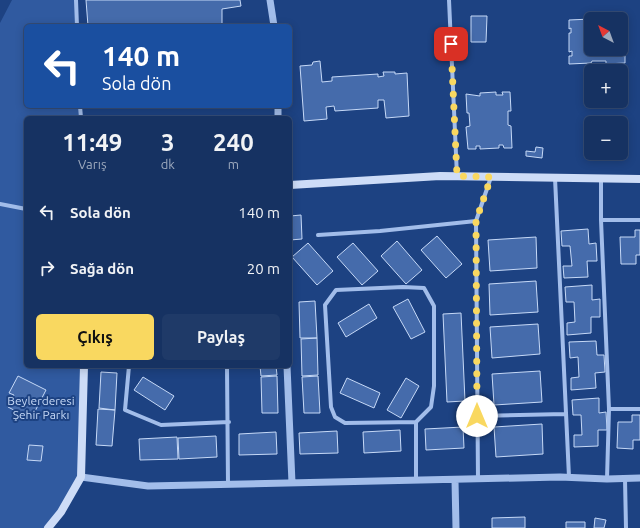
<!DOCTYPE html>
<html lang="tr">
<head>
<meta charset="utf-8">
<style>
  body { margin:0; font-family:Ubuntu,sans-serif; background:#1f3a68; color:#f1f3f6; height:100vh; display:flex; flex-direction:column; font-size:15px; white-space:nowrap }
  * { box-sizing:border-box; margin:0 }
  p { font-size:13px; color:#9eaabe }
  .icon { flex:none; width:22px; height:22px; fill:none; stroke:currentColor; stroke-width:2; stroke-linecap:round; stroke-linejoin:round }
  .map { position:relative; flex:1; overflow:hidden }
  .panel { position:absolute; left:24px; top:116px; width:268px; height:252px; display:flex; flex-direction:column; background:#163262; border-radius:6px; box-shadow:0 2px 10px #0003,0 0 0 1px #354d77 }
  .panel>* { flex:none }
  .guide { position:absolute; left:24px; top:24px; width:268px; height:84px; border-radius:6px; box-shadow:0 2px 10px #0003,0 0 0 1px #354d77; background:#1a4fa0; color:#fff; overflow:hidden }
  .needle { width:26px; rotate:319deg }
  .controls { position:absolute; left:584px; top:12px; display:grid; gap:8px }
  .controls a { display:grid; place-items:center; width:44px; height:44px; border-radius:6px; background:#163262; box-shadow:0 2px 10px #0003,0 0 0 1px #354d77; font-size:20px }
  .pin { position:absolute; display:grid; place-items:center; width:34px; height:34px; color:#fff; margin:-17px; border-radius:8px; box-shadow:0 2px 6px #0006 }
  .me { position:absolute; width:44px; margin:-22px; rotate:0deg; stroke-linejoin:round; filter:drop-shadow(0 0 3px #0008) }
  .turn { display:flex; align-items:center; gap:14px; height:84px; padding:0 12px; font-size:18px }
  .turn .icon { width:52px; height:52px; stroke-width:2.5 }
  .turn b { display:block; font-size:28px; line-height:34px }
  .eta { display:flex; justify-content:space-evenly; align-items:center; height:68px; text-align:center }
  .eta b { font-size:24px; font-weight:600; line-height:28px }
  .button { display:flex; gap:8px; margin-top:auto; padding:8px 12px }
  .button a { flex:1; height:46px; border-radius:6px; background:#f9d860; color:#111; font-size:16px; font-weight:600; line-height:46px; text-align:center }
  .button a+a { background:#1f3a68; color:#f1f3f6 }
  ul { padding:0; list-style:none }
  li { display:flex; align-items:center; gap:12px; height:56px; padding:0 12px }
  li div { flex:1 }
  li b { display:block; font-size:15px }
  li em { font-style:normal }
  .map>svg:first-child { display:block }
  .green { fill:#305aa0 }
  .building { fill:#456bab; stroke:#c6d9f7 }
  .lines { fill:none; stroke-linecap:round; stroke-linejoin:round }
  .minor { stroke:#a2bdea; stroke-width:4 }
  .tertiary { stroke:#a2bdea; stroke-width:7 }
  .secondary { stroke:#cddcf7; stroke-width:8 }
  .route { stroke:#f9d860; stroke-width:7; stroke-dasharray:0 12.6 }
  .labels { text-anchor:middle; stroke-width:4; stroke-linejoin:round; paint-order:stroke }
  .park-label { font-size:12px; fill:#c6d9f7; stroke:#1d4282 }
</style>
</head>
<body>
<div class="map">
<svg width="640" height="528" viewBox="0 0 640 528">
  <rect width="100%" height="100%" fill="#1d4282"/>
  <path class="green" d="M12 0H76L77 26H26V106H80L81 118H26V366H84L81 477 48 528H0V23Z"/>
  <path class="building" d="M86 0H240L241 6 222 9V26H88Z
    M471 16H487L486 42H471Z
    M591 19V49H621V20H623L622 33H624L625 50H622V56H625V63L606 64V61H592L591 63 569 64V56H572V51L569 52V33H571V28L569 29V20Z
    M320 61 322 82 332 81V77L378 74V77L384 76 383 72H395V74L407 73 409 116 386 118 384 100H378V108L335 111 334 106 326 107 327 119 304 121 300 66 312 65 313 62Z
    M496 92V95H503L502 92H510L511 111H508V125L511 126 512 148H504L503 145H499V148L480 149V146H476V149H468L466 127 470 126 469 113H467L466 94 480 96V93Z
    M536 147 543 148 542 158 526 156V151L535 152Z
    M301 215 302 239 290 240V216Z
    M588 229 589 244 596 243 597 261H587L588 277 564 278 563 266H572L570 246H562L561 231Z
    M635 230H640V255H636V264H621L620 237H635Z
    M437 236 462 264 446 278 421 250Z
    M536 237 537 268 490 271 488 240Z
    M397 241 422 270 406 284 381 256Z
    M308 243 333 271 317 285 292 257Z
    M353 243 378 271 362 285 337 257Z
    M536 281 538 312 490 315 489 284Z
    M592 285V300L600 299V317H591V333L567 335V323L575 322 574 302H566L565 287Z
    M408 299 425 332 411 339 393 307Z
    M315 301 317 338H300L299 302Z
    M369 304 377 318 346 337 338 323Z
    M461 313 465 401 447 402 443 314Z
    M538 324 540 354 492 358 490 327Z
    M317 338 318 375 302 376 301 339Z
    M596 341 597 355H604L605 372 595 373 596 388 571 390V378L579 377 578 357 570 358 569 342Z
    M260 366H276L277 375 261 376Z
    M540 371 542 402 494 405 492 374Z
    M101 372 117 373 115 410 99 408Z
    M18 376 46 390 31 419 8 407 14 395 9 393Z
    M277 376 278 413H262L261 377Z
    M318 376 320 413H304L302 377Z
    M143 377 174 396 165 410 134 390Z
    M347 378 380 393 374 408 340 393Z
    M406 378 419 386 401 418 387 410Z
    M599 398V413L606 412 607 430H598V446L574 447V435H582L581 415H573L572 400Z
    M98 409 115 410 112 446 96 445Z
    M632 415H640V440H633V449L617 448 618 422H632Z
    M542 424 543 454 496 457 494 427Z
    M463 427 464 448 426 450 425 429Z
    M400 430 401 451 364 453 363 432Z
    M337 431 338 453 300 454 299 433Z
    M276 432 277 454 239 455V434Z
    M216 436 217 457 179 459 178 438Z
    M177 437 178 459 140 460 139 439Z
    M29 445 43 446 41 461 27 460Z
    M525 517V528H492V518Z
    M595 518 606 520 604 528H594Z
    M566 522H585V528H566Z"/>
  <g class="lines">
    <path class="minor" d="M76 0 77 26
      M449 0 457 176
      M80 106 81 118
      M555 178 569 477
      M601 179V220L609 409 607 479
      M0 204 26 209
      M601 220H640
      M318 235 380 231 476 221
      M129 366 125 410 161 425 229 422
      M227 366 228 484
      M609 409H640
      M477 416 565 414
      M416 422 345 423 335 417 331 407 325 305 336 290 403 287 424 288 434 306V386L431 407 416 422V480
      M478 479 476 221 491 177
      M625 479 626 528"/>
    <path class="tertiary" d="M270 0 274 26
      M278 118V106
      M287 366 292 483
      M81 477 148 486 560 477 607 479 640 478
      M455 480 456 528"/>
    <path class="secondary" d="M290 185 440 176 640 179
      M48 528 61 512 81 477 84 366"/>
  </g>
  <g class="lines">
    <path class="route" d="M451 44 457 176 491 177 476 221 477 416"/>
  </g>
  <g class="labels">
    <g class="park-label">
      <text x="41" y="405">Beylerderesi<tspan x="41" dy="14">Şehir Parkı</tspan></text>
    </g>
  </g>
</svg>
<div class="controls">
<a><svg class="needle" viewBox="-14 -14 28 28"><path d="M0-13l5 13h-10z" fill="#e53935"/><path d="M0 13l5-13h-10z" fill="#9eaabe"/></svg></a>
<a>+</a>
<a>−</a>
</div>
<div class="pin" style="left:451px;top:44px;background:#d93025"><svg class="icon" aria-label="arrive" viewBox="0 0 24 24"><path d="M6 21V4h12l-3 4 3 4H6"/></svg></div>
<svg class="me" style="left:477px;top:416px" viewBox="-20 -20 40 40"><circle r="19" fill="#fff"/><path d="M0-13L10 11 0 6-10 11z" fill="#f9d860"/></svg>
<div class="guide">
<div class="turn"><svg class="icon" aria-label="left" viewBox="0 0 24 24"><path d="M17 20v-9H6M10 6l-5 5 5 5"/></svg><div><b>140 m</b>Sola dön</div></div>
</div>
<section class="panel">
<div class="eta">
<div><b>11:49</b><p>Varış</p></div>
<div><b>3</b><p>dk</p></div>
<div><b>240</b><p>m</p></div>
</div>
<ul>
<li><svg class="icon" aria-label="left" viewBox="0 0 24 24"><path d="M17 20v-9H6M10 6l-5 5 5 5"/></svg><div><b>Sola dön</b></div><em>140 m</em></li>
<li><svg class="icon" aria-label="right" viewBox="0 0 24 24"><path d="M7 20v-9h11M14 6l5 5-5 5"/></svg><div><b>Sağa dön</b></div><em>20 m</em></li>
</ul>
<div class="button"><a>Çıkış</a><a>Paylaş</a></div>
</section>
</div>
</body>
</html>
